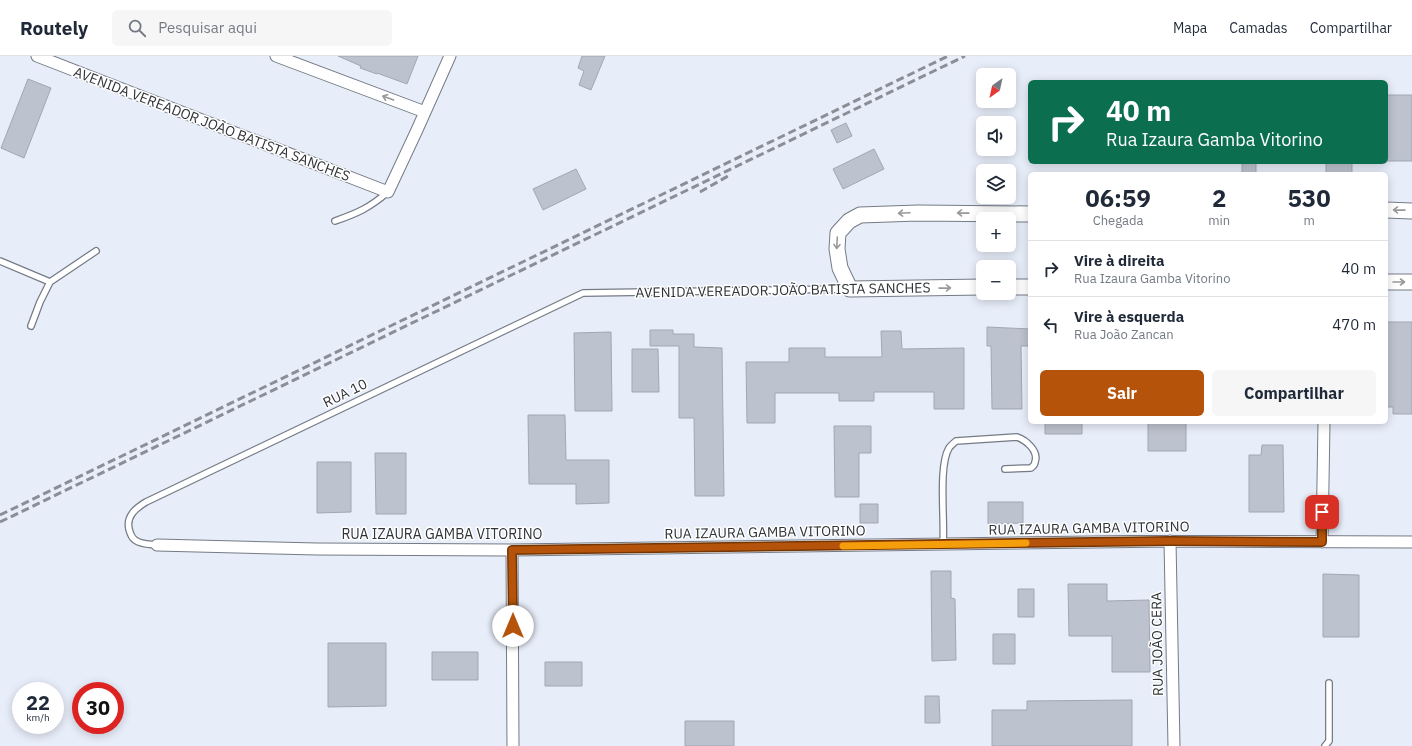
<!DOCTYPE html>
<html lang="pt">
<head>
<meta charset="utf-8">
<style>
  body { margin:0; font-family:"IBM Plex Sans",sans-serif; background:#f6f6f7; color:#1f2937; height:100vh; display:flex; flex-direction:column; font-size:15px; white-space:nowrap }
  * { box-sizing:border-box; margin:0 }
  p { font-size:13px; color:#747a83 }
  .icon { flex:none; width:22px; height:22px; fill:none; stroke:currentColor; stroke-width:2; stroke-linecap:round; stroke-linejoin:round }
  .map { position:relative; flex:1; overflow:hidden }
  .details { position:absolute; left:1028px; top:116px; width:360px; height:252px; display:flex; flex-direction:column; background:#fff; border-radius:6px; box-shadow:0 2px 10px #0003 }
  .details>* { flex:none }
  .top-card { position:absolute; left:1028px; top:24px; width:360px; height:84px; border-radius:6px; box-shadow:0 2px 10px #0003; background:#0b6e4f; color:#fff; overflow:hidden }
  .needle { width:26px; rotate:213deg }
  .tools { position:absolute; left:976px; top:12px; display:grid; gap:8px }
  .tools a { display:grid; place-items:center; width:40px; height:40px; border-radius:6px; background:#fff; box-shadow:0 2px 10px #0003; font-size:20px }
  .speed { position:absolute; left:12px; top:626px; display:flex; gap:8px; font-size:20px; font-weight:700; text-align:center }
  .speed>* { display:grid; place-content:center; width:52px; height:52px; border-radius:50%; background:#fff; box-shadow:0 2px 10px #0003; line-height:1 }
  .speed small { font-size:10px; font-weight:400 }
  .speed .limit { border:6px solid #d22; background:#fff; color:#111 }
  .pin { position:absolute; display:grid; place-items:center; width:34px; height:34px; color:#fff; margin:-17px; border-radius:8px; box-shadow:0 2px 6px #0006 }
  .me { position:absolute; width:44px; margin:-22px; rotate:0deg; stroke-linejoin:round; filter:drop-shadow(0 0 3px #0008) }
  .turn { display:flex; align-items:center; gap:14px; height:84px; padding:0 12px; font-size:18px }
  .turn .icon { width:52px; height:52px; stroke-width:2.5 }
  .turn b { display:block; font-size:28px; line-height:34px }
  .eta { display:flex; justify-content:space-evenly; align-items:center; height:68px; text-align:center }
  .eta b { font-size:24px; font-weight:700; line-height:28px }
  .button { display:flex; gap:8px; margin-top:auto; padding:8px 12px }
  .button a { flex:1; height:46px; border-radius:6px; background:#b45309; color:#fff; font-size:16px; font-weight:700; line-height:46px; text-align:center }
  .button a+a { background:#f6f6f7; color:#1f2937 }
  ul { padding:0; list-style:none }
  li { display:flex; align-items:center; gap:12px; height:56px; padding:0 12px; border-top:1px solid #e0e1e3 }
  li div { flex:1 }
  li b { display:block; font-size:15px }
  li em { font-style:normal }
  header { display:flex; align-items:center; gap:24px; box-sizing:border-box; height:56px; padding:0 20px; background:#fff; border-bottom:1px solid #e0e1e3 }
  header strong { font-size:19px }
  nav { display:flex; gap:22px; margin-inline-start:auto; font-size:14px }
  .search { width:280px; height:36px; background:#f6f6f7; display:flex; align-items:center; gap:10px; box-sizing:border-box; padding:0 14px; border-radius:6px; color:#747a83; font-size:15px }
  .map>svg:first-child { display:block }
  .building { fill:#bcc2ce; stroke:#a1a7b3 }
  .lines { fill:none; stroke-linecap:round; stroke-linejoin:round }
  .lane-casing { stroke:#757b85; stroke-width:8 }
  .street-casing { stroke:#757b85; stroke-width:13 }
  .secondary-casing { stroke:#757b85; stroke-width:17 }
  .lane { stroke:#fff; stroke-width:5.5 }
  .street { stroke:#fff; stroke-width:11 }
  .secondary { stroke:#fff; stroke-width:15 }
  .rail { stroke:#8a8f97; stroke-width:3; stroke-dasharray:8 4; stroke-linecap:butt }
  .oneway { stroke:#98999b }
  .route-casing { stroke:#753606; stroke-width:10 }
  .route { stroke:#b45309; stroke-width:7 }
  .slow { stroke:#f59e0b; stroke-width:7 }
  .labels { text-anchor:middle; stroke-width:3; stroke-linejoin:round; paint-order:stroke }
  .street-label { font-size:14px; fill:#303337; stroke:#fff }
</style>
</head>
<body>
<header>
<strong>Routely</strong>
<div class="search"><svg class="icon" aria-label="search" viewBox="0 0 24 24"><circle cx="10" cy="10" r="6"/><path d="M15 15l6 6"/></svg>Pesquisar aqui</div>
<nav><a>Mapa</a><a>Camadas</a><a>Compartilhar</a></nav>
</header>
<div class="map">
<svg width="1412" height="690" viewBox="0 0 1412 690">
  <rect width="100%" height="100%" fill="#e7edf9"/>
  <path class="building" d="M338 0H418L407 28 377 17V18L360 12 361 10Z
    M582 0H605L591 34 579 29 584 15 578 12Z
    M28 23 51 32 24 102 1 92Z
    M1386 39H1412V105H1386Z
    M846 67 852 80 837 87 831 74Z
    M874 93 884 113 843 133 833 113Z
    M1242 106H1256V118H1242Z
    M1326 106H1352V118H1326Z
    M576 113 586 133 543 154 533 133Z
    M1386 266H1412V358H1393V351H1386Z
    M987 271 1030 273V290H1021L1022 353H992L991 290H987Z
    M650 274H673V278H694V291L722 292 724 440H695L694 362H679V290H650Z
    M881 275H901L902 293 964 292V353H934V336H874V345H839V337H775V367H747L746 306H789V292H825V301H882Z
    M611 276 612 355H575L574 277Z
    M632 293H658L659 336H632Z
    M528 359H565L566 404H609V447L576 448V428H529Z
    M1045 366H1082V378H1045Z
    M1148 366H1186V395H1148Z
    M834 370H871V397H859V441H835Z
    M1262 389H1283L1284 456H1249V399H1261Z
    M375 397H406V458H376Z
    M317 406H351V456L317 457Z
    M988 446H1023V467L988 468Z
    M860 448H878V467H860Z
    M931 515H951V542L955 543 956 604 932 605Z
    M1323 518 1359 519V581H1323Z
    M1068 528H1107V545L1149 544 1150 616H1112V580H1069Z
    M1018 533H1034V561H1018Z
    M993 578H1015V608H993Z
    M328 587H386V650L328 651Z
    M432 596H478V624H432Z
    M545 606H582V630H545Z
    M925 640H939L940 667H925Z
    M1132 644V690H992V654H1027V645Z
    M685 665H734V690H685Z"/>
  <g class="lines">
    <defs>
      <path id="lane" d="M335 165C358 157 369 152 388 136
        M0 205 50 226
        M31 270 40 246 50 226 96 195
        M943 488C945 465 938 410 949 392 951 389 954 387 956 385L1017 381C1026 384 1039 395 1035 406 1035 409 1033 410 1031 412L1005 413
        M157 489C150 488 142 489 135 484 132 482 130 477 129 473 126 460 136 452 146 446L583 237 848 233
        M1325 690 1329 685V627"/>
      <path id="street" d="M37 0 388 136 417 74 450 0
        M276 0 425 56
        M1170 485 1174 690
        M1322 486 1324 366
        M157 489 317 493 512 494 1170 485 1412 486
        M512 494 513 690"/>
      <path id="secondary" d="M1386 154 1412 155
        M1386 226H1412
        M983 231 850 233 840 212 837 193 838 177 849 165 860 159 918 157 1030 158
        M1009 231H1030"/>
    </defs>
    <use href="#lane" class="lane-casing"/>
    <use href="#street" class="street-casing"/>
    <use href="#secondary" class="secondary-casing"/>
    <use href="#lane" class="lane"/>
    <use href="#street" class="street"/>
    <use href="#secondary" class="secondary"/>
    <path class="rail" d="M700 136 728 120
      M0 459 948 0
      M0 466 965 0"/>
  </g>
  <defs><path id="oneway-shaft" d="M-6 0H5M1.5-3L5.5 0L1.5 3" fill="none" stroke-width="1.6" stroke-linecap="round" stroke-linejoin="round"/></defs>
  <g class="oneway">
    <use href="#oneway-shaft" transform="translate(388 42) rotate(-160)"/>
    <use href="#oneway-shaft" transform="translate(1399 154) rotate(-179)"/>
    <use href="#oneway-shaft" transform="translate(904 157) rotate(177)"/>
    <use href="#oneway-shaft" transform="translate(963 157) rotate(-179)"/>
    <use href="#oneway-shaft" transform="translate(837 187) rotate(93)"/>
    <use href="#oneway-shaft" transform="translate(1399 226)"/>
    <use href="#oneway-shaft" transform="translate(945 232) rotate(-1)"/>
  </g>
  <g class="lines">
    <defs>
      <path id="route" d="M513 570 512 494 1170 485 1322 486V456"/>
    </defs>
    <use href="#route" class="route-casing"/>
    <use href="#route" class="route"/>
    <path class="slow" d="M843 490 1026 487"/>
  </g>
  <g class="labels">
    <g class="street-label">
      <text transform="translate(212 68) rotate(21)" y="5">AVENIDA VEREADOR JOÃO BATISTA SANCHES</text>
      <text transform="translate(783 234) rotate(-1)" y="5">AVENIDA VEREADOR JOÃO BATISTA SANCHES</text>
      <text transform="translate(345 337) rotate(-26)" y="5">RUA 10</text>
      <text transform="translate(1089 472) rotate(-1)" y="5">RUA IZAURA GAMBA VITORINO</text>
      <text transform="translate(765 476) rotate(-1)" y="5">RUA IZAURA GAMBA VITORINO</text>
      <text x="442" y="483">RUA IZAURA GAMBA VITORINO</text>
      <text transform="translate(1157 588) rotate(-91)" y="5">RUA JOÃO CERA</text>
    </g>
  </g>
</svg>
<div class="tools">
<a><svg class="needle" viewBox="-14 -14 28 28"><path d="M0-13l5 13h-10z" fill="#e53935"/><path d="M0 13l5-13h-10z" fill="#747a83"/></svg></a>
<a><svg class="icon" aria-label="sound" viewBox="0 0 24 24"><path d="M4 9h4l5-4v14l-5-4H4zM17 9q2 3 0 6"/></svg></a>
<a><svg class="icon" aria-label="layers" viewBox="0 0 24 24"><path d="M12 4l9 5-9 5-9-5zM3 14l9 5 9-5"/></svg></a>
<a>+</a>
<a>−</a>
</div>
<div class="speed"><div>22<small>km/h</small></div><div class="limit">30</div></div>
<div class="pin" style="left:1322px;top:456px;background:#d93025"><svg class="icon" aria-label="arrive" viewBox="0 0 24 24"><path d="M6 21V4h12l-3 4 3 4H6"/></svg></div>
<svg class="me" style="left:513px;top:570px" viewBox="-20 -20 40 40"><circle r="19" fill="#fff"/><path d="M0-13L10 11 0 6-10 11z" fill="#b45309"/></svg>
<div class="top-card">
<div class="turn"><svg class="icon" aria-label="right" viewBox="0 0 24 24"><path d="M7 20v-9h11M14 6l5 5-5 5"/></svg><div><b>40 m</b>Rua Izaura Gamba Vitorino</div></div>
</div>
<section class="details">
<div class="eta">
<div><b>06:59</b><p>Chegada</p></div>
<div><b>2</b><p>min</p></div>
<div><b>530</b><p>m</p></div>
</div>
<ul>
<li><svg class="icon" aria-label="right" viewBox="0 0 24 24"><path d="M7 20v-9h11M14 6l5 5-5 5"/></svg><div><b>Vire à direita</b><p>Rua Izaura Gamba Vitorino</p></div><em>40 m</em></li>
<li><svg class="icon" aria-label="left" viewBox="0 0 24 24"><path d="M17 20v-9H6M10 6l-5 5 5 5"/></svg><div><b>Vire à esquerda</b><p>Rua João Zancan</p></div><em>470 m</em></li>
</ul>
<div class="button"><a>Sair</a><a>Compartilhar</a></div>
</section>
</div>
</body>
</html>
